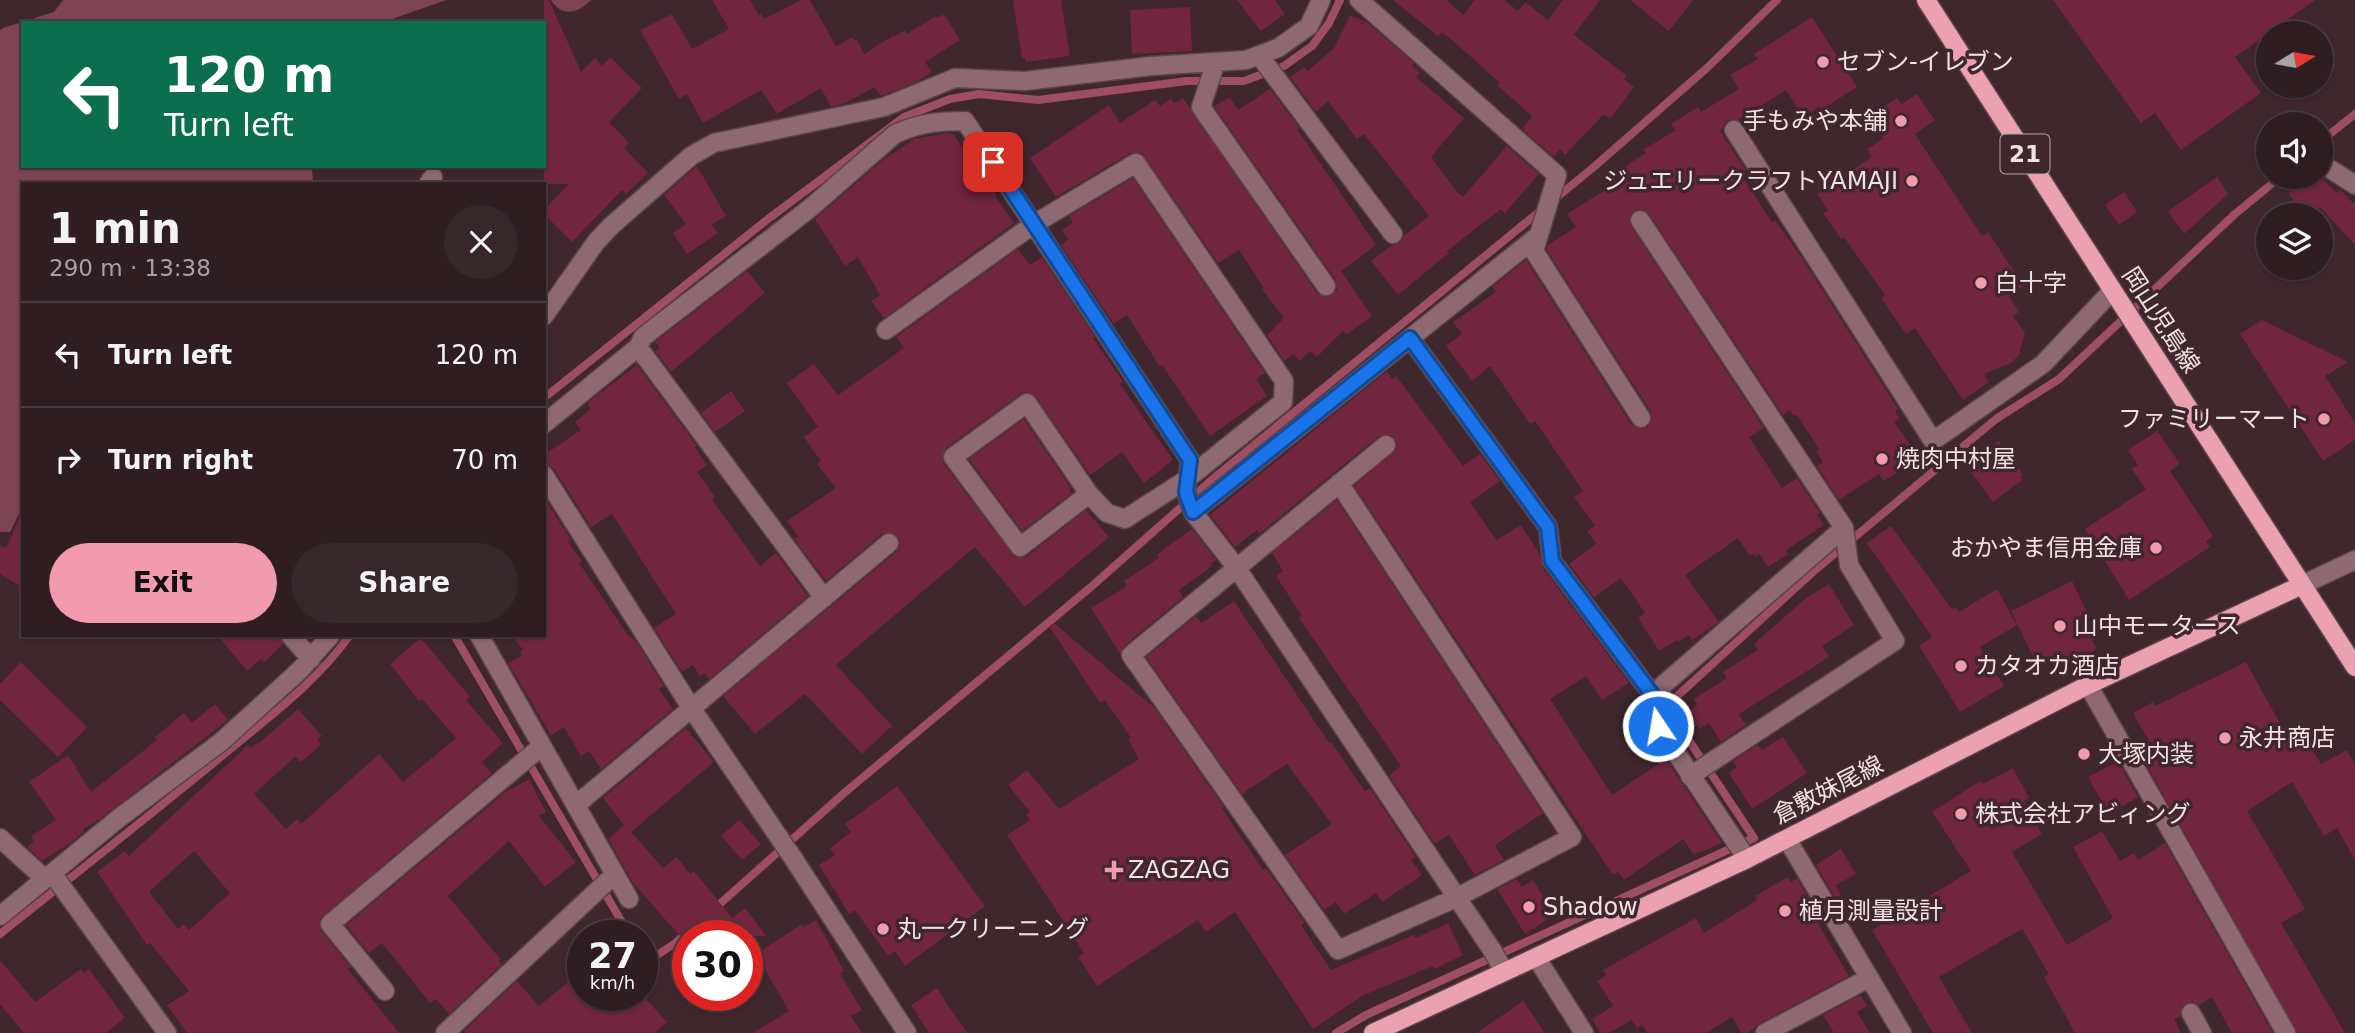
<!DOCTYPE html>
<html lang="en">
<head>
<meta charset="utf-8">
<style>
  body { margin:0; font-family:"DejaVu Sans","Noto Sans JP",sans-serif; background:#37262a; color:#f1f3f6; height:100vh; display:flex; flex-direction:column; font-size:26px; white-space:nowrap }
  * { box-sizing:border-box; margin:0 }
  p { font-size:23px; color:#a7a2a5 }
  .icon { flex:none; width:38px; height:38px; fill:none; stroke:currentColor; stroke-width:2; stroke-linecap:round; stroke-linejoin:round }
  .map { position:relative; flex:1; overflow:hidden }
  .sheet { position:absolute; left:21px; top:182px; width:525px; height:455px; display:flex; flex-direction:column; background:#2f1d22; border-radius:0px; box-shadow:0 2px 5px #0004,0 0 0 2px #4a3b40 }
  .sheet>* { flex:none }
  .top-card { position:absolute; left:21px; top:21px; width:525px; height:147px; border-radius:0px; box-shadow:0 2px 5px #0004,0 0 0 2px #4a3b40; background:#0b6e4f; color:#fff; overflow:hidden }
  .needle { width:46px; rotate:79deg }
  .controls { position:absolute; left:2256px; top:21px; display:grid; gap:14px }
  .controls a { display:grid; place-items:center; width:77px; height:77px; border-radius:50%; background:#2f1d22; box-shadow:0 2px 5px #0004,0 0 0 2px #4a3b40; font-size:35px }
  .speed { position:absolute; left:567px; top:920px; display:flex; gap:14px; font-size:35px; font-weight:700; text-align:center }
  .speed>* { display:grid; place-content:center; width:91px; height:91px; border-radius:50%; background:#2f1d22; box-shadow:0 2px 5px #0004,0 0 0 2px #4a3b40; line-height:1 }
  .speed small { font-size:18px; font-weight:400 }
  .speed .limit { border:10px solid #d22; background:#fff; color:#111 }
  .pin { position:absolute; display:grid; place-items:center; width:60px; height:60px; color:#fff; margin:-30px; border-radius:14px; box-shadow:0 4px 10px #0006 }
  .me { position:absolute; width:77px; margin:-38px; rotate:348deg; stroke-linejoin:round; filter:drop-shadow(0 0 5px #0008) }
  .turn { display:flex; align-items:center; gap:24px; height:147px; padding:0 28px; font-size:32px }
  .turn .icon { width:91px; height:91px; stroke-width:2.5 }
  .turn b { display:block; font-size:49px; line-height:60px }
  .round { display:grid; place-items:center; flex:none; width:74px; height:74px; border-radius:37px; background:#37262a }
  .overview { display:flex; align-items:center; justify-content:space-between; height:119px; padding:0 28px }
  h1 { font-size:42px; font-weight:700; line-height:52px }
  .button { display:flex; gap:14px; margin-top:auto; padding:14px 28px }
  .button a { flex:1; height:80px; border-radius:42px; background:#f29ab0; color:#111; font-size:28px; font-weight:700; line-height:80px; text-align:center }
  .button a+a { background:#37262a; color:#f1f3f6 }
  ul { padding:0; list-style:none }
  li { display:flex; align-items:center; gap:21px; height:105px; padding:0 28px; border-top:2px solid #4a3b40 }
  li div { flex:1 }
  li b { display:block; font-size:26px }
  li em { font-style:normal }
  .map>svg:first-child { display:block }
  .green { fill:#7d4554 }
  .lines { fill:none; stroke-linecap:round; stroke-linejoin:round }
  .stream { stroke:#9d4d64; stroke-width:8 }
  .building { fill:#71253e; fill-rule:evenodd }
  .minor-casing { stroke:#5c454a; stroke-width:21 }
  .major-casing { stroke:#5c454a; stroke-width:21 }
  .minor { stroke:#8e6971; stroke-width:18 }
  .major { stroke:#eca1b3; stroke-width:18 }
  .route-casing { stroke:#114b97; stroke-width:18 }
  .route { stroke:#1a73e8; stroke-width:12 }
  .poi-dot { fill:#f29ab0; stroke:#3f272d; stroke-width:2.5 }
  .labels { text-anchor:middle; stroke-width:7; stroke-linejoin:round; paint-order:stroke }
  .shield { fill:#3f272d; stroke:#bca9ae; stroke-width:2 }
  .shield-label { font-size:23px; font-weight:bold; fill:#f2e1e5 }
  .poi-label { font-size:24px; fill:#f2e1e5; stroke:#3f272d; text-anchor:start }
  .street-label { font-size:24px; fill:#f2e1e5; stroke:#3f272d }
</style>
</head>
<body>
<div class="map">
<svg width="2355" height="1033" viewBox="0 0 2355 1033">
  <rect width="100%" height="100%" fill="#3f272d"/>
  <path class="green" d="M63 0H446L395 18 389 23H23V166H312L313 184H23V506L10 532H0V30L3 28 54 12Z
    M551 0H591C579 13 562 18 551 0Z"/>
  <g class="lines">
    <path class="stream" d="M2320 142 2355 114
      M544 398 768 219 904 117 950 99 979 94 1038 100 1187 81H1244L1284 66 1312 46 1329 23 1340 0
      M454 635 630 936
      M713 910 843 794 1092 586 1215 477 1595 166 1708 67 1777 0
      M0 934C74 875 149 816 222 756 267 718 315 684 350 635
      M642 955 651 959 674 944 690 930
      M1336 1033 1366 1015 1754 838 1672 715 1674 699 1814 571 1996 419 2059 379 2235 214 2280 177"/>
  </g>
  <path class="building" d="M544 0H549L581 72 595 58 602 66 610 57 642 88 609 122 629 143 624 148 648 173 626 194 622 190 572 242 544 214V210L569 184H544Z
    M712 0H750L759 15 761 14 764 19 801 0H810L836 46 853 37 854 41 857 40 864 54 894 35 895 36 905 30 907 34 936 16 938 18 944 14 960 40 925 62 932 72 918 81 881 96 875 87 843 104 831 107 821 88 777 114 761 90 703 123 687 94 679 99 640 30 672 14 692 49 729 29Z
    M1013 0H1061L1070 56 1026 62 1025 58H1022Z
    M1237 0H1275L1285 14 1261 31Z
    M1393 0H1447L1463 15 1475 0H1504L1518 11 1525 2 1548 20 1563 0H1600L1574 35 1627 76 1624 79 1634 87 1611 118 1603 115 1565 155 1560 149 1554 157 1522 129 1532 116 1497 85 1499 82 1452 40 1442 32 1438 36Z
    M1630 0H1693L1669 31Z
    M2053 0H2315L2235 57 2261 93 2181 150 2155 113 2141 123Z
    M1190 7 1192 51 1132 54 1130 10Z
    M1350 15 1368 23 1414 63 1412 66 1420 72 1416 77 1464 118 1431 157 1457 192 1463 197 1507 146 1539 174 1505 213 1501 209 1447 251 1449 253 1398 295 1371 261 1392 245 1400 243 1404 236 1429 216 1364 134 1357 139 1328 101 1316 112 1290 77 1305 67 1308 71 1335 47Z
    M1812 17 1857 87 1821 110 1819 107 1803 117 1786 90 1738 120H1728L1720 131 1746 171 1741 175 1772 222 1775 220 1806 264 1898 409 1895 410 1900 418 1894 422 1921 460 1883 481 1879 474 1839 500 1817 466 1823 462 1816 451 1819 449 1797 415 1794 416 1790 410 1783 415 1649 214 1640 209 1633 211 1629 220 1631 226 1764 428 1749 437 1782 488 1797 478 1820 513 1817 515 1824 525 1786 550 1788 554 1768 567 1760 554 1755 557 1754 553 1750 556 1738 538 1685 575 1719 622 1692 640 1689 635 1679 642 1677 640 1659 651 1638 618 1645 613 1621 578 1594 597 1569 564 1596 544 1587 531 1595 526 1574 497 1583 491 1535 421 1530 424 1490 366 1472 381 1446 346 1462 334 1453 322 1496 292 1492 287 1526 260 1631 424 1641 429 1648 427 1652 418 1651 412 1546 249 1548 245 1576 227 1567 214 1624 178 1619 170 1646 153 1643 150 1676 130 1671 124 1698 107 1701 112 1739 89 1730 75 1758 59 1754 54Z
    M1270 89 1299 127 1297 129 1376 245 1341 271 1372 316 1346 335 1343 331 1317 357 1310 351 1300 361 1294 354 1284 361 1267 335 1284 318 1262 289 1264 288 1239 250 1218 263 1142 153H1130L1056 197 1030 158 1109 105 1120 123 1155 100 1160 106 1171 99 1174 103 1183 98 1317 293 1328 297 1337 290 1335 279 1214 106 1230 97 1238 110Z
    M1917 94 1935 120 1915 134 1982 236 1988 232 2024 286 2009 296 2019 312 2013 316 2025 333 2019 355 2011 363 1984 374 1989 382 1963 400 1915 328 1906 334 1881 298 1885 295 1844 237 1841 239 1823 213 1828 210 1817 194 1872 157 1867 149 1883 139 1882 136 1886 134 1873 114 1897 98 1901 104Z
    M947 133 954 135 983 178 984 177 997 195 995 196 1014 223 884 318 871 301 880 295 858 257 845 266 815 219 883 160 914 139Z
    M697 166 726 216 711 225 718 233 687 254 673 233 686 224 664 195Z
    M2320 176 2337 193 2341 190 2355 205V245L2320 207 2310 215H2305L2288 193 2309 177Z
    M2217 177 2228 194 2184 234 2168 211Z
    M1133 178 1265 373 1256 379 1267 396 1210 436 1162 365 1160 367 1127 315 1114 324 1061 245 1068 240 1062 230 1073 223 1069 216Z
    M2124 192 2137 212 2119 225 2105 205Z
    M1018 249 1030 265 1042 257 1095 337 1093 338 1123 382 1120 384 1173 460 1144 483 1122 452 1090 475 1036 397 1027 392 1020 394 946 448 942 458 944 464 1015 557 1027 556 1086 510 1109 537 1025 607 975 547 836 665 892 726 862 754 805 694 755 734 723 696 896 552 900 546V540L894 533 882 534 826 581 794 539 798 536 787 521 836 488 817 464 821 461 804 437 818 427 787 383 814 364 838 395 904 348 896 337Z
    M747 271 765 293 671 372 655 351 660 348 655 342Z
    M2262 320 2348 362 2325 376 2355 423V440L2323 461 2240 334Z
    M637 365 697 446 695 447 707 465 697 472 715 497 712 500 760 566 776 553 808 596 709 679 704 673 700 676 693 665 682 672 654 628 676 614 612 514 591 527 554 469 544 464V455L581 430 575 422 591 409 587 403Z
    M1387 371 1392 379 1396 376 1463 466 1480 454 1500 481 1470 502 1496 540 1521 525 1540 555 1543 568 1629 683 1602 700 1586 676 1550 699 1612 795 1666 759 1722 843 1694 855 1683 839 1624 880 1618 872 1613 875 1354 486 1396 450 1397 443 1391 435 1379 436 1259 534 1257 530 1235 547 1210 515Z
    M731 391 745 411 715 432 701 413Z
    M1024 419 1071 488 1069 490 1072 493 1022 531 969 459Z
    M2157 431 2180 464 2170 471 2213 536 2206 541 2210 547 2129 600 2085 529 2146 489 2132 469 2138 465 2128 450Z
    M1999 441 2023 475 2021 477 2022 480 1993 502 1966 465Z
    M544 497 571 540 568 542 582 561 579 563 628 635 636 641 664 686 659 689 673 709 601 769 589 751 581 756 564 727 551 735 508 663 522 656 520 652 523 650 512 635H544Z
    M1337 500 1543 813 1495 845 1504 860 1475 875 1449 835 1435 844 1389 775 1401 766 1299 618 1302 616 1276 576 1283 571 1272 553Z
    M23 509V588L0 574V545L6 548Z
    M1891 526 1952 609 1956 607 1959 612 1997 589 2017 625 1980 647 2004 686 1960 712 1919 646 1932 637 1867 543Z
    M1192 529 1216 560 1211 564 1212 566 1179 590 1183 597 1124 646 1120 654 1091 608 1127 586 1124 581 1159 558 1157 555 1164 549Z
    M2072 581 2099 636 2092 640 2097 649 2064 666 2056 657 2038 667 2011 611Z
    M1829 584 1854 625 1822 646 1829 657 1739 714 1746 725 1721 742 1709 723 1699 729 1688 711 1697 705 1694 699 1727 678 1723 672 1758 650 1754 644 1806 598Z
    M1234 601 1329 743 1331 742 1365 791 1370 788 1416 857 1411 860 1422 875 1382 902 1376 893 1344 914 1336 902 1324 910 1285 855 1332 824 1287 764 1242 794 1146 657 1196 616 1201 623Z
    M1054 623 1152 706 1146 696 1224 807 1222 808 1263 870 1266 868 1305 923 1301 925 1331 970 1414 935 1416 938 1448 923 1463 955 1435 969 1433 966 1362 996 1313 1029 1235 912 1206 932 1198 920 1097 986 1078 957 1084 953 1007 835 1030 820 1026 814 1030 812 1008 785 1027 770 1059 809 1139 759 1128 739 1131 738 1105 700 1100 703 1049 626Z
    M217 635H279L283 644 264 662 261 659 247 671Z
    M421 638 470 697 466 700 503 743 482 762 492 773 320 919 321 931 351 967 348 969 399 1033H187L167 1005 189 991 150 943 147 945 98 873V871L125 851 129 856 248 745 251 748 257 743 258 744 298 709 322 736 317 740 321 745 301 762 295 757 254 794 286 829 297 819 301 824 379 754 403 782 456 738 422 699 419 701 390 664ZM194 851 230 893 189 930 184 924 178 929 149 892Z
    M21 662 87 727 58 757 0 700V684Z
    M2246 662 2289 740 2302 732 2321 764 2347 750 2355 765V860L2337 828 2324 836 2292 782 2247 811 2305 909 2281 923 2345 1033H2297L2138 750 2150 743 2133 713 2153 702 2155 706Z
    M215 704 228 720 100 819 83 829 84 832 70 843 42 861 27 847 34 842 31 836 56 820 29 782 68 755 91 792 157 740 155 737 184 713 192 723Z
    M686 728 714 762 631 832 663 868 677 857 690 874 694 871 732 918 745 908 766 936H680L633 883 608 839 624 825 603 798Z
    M1783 737 1807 773 1752 809 1729 773 1737 767 1733 761 1758 745 1762 750Z
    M2118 761 2138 797 2109 814 2088 777Z
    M2013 768 2029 798 2024 801 2042 834 2012 852 2067 945 2113 918 2073 847 2102 831 2120 861 2134 853 2138 860 2165 843 2273 1033H2232L2212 997 2199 1005 2191 1002 2182 1007 2180 1016 2174 1020 2181 1033H2075L2044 977 2049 974 2022 929 1939 977 1972 1033H1933L1872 930 1971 871 1932 812 1980 781 1983 784Z
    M529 779 546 812 539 816 576 862 545 887 509 841 448 896 501 960 499 961 502 964 449 1014 437 1000H434L430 1003 382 943 369 953 346 925 507 791Z
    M897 786 985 906 905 966 895 951 888 956 855 910 849 914 819 865 835 855 830 848 851 832 845 824Z
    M739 820 761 844 742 860 721 836Z
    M1841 849 1856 874 1836 885 1841 895 1835 898 1816 865Z
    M1788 877 1791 882 1797 878 1816 910 1811 912 1849 976 1760 1023 1748 1033H1741L1732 1017 1706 1033H1647L1642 1025 1637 1028 1632 1020 1609 1033H1600L1592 1019 1613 1006 1597 981 1606 975 1603 970 1696 918 1704 933 1757 900 1755 896Z
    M1517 879 1522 887 1533 880 1555 915 1525 934 1497 889Z
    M816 920 844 971 840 974 862 1010 851 1016 862 1033H753L789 1011 756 954 802 924 804 927Z
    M0 960 35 1002 81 969 84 973 89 969 125 1018 106 1033H24L0 1004Z
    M583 970V996H643L667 1022 655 1033H467L464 1031 517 981 539 1006Z
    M937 988 951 1010 968 1033H929L911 1005Z
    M1861 995 1867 1006 1857 1012 1870 1033H1834L1823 1015Z
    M1523 1001 1545 1033H1477Z"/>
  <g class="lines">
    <defs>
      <path id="minor" d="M1359 0 1557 175 1534 251 1641 418
        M1259 55 1393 234
        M1216 62 1201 107 1326 286
        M1734 130 1933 441 2043 364 2112 291
        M2324 165 2355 185
        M428 184 433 177
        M1640 220 1844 528 1849 565 1895 641 1690 776
        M544 316 596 242 611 226 691 156 714 143 884 107 955 78 1025 81 1151 66 1246 60 1278 48 1309 26 1321 0
        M886 330 1034 224 1136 163 1284 381 1283 402 1187 479 1125 519 1107 513 1089 494 1027 403 953 457 1020 547 1089 494
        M1410 338 1548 527 1552 561 1657 701
        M638 347 643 337 809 209 895 134C919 123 939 121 965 121L1190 460 1186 492 1193 512 1236 567 1492 950 1504 971
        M544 424 638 347 824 598
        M544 475 692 709 793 858 907 1033
        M1339 483 1572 837 1456 898 1338 950 1131 655C1216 584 1301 514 1386 445
        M1193 512 1539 235
        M2302 585 2355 560
        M290 635 311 659
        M479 635 629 899
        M2088 685 2286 1033
        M576 805 889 543
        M0 838 45 879
        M1787 839 1902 1033
        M1747 859 1658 726 1657 701 1663 685 1844 528
        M52 873 167 1033
        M0 916 119 818 221 742 300 670 331 635
        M1536 957 1584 1033
        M385 991 330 924 542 746
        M2191 1013 2202 1033
        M445 1033 615 874
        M1765 1033 1869 978"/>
      <path id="major" d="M1926 0 2355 667
        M1373 1033 1747 859 2088 685 2302 585"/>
    </defs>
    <use href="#minor" class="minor-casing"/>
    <use href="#major" class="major-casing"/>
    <use href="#minor" class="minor"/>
    <use href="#major" class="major"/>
  </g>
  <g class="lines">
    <defs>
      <path id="route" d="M993 162 1190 460 1186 492 1193 512 1410 338 1548 527 1552 561 1657 701 1658 726"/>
    </defs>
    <use href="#route" class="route-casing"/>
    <use href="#route" class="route"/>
  </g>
  <g class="poi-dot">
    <circle cx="1823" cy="62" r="7"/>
    <circle cx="1901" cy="121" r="7"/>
    <circle cx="1912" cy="181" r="7"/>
    <circle cx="1981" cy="283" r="7"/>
    <circle cx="2324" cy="419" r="7"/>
    <circle cx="1882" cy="459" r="7"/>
    <circle cx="2156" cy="548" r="7"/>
    <circle cx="2060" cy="626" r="7"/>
    <circle cx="1961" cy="666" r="7"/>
    <circle cx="2225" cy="738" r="7"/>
    <circle cx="2084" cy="754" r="7"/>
    <circle cx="1961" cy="814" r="7"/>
    <path d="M1110.5 859.5h7v7h7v7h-7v7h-7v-7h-7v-7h7z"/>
    <circle cx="1529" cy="907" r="7"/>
    <circle cx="1785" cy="911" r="7"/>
    <circle cx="883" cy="929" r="7"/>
  </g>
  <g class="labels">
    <rect class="shield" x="2000.5" y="134.5" width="49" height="39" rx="5"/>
    <g class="shield-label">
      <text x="2025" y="162">21</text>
    </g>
    <g class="poi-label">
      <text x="1837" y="70">セブン-イレブン</text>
      <text x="1887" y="129" text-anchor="end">手もみや本舗</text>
      <text x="1898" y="189" text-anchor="end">ジュエリークラフトYAMAJI</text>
      <text x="1995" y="291">白十字</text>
      <text x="2310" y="427" text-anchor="end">ファミリーマート</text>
      <text x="1896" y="467">焼肉中村屋</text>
      <text x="2142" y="556" text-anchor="end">おかやま信用金庫</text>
      <text x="2074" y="634">山中モータース</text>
      <text x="1975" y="674">カタオカ酒店</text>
      <text x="2239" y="746">永井商店</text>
      <text x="2098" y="762">大塚内装</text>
      <text x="1975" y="822">株式会社アビィング</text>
      <text x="1128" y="878">ZAGZAG</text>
      <text x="1543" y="915">Shadow</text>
      <text x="1799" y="919">植月測量設計</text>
      <text x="897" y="937">丸一クリーニング</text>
    </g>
    <g class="street-label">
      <text transform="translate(2161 320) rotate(57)" y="8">岡山児島線</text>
      <text transform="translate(1828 790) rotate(-27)" y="8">倉敷妹尾線</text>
    </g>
  </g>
</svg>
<div class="controls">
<a><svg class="needle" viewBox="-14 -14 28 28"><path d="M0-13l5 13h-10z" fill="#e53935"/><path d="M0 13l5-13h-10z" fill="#a7a2a5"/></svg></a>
<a><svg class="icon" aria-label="sound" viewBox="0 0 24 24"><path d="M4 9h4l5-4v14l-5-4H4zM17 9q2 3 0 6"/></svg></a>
<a><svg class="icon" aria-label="layers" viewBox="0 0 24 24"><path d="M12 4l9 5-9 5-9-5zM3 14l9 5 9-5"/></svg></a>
</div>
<div class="speed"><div>27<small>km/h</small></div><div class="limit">30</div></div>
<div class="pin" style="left:993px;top:162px;background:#d93025"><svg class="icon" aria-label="arrive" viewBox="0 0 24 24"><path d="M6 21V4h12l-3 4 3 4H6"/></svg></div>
<svg class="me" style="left:1658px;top:726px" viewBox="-20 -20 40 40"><circle r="17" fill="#1a73e8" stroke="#fff" stroke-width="3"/><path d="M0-11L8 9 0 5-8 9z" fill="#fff"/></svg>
<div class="top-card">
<div class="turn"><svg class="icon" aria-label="left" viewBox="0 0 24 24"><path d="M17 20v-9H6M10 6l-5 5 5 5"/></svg><div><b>120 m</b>Turn left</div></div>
</div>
<section class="sheet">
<div class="overview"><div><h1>1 min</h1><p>290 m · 13:38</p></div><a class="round"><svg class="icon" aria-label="close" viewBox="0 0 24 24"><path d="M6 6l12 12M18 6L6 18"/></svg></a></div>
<ul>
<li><svg class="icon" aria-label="left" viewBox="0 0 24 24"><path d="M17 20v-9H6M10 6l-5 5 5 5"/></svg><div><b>Turn left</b></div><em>120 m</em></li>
<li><svg class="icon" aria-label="right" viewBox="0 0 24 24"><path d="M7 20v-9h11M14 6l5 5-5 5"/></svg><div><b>Turn right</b></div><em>70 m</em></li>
</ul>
<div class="button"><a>Exit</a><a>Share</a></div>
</section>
</div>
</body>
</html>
